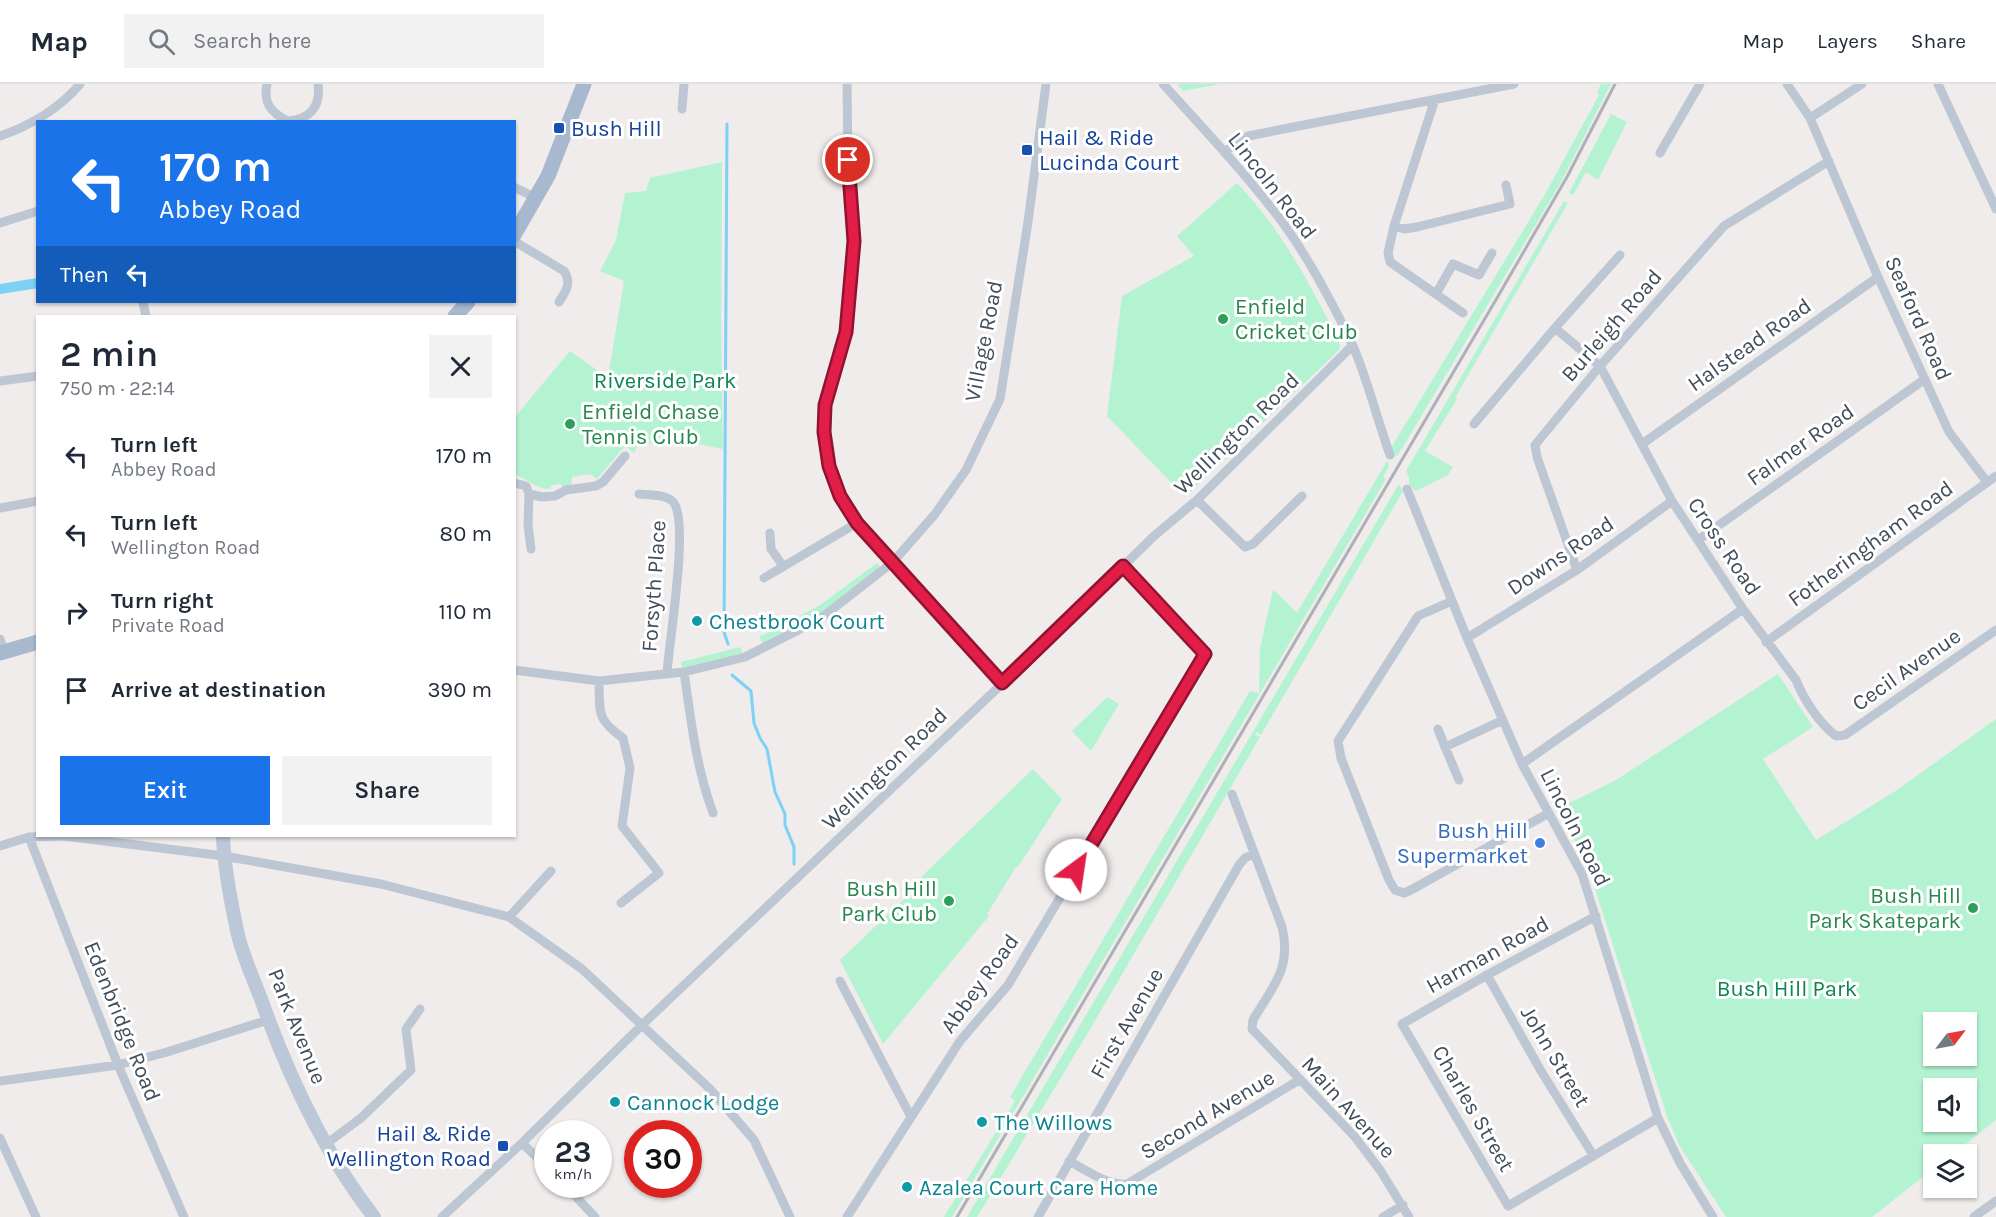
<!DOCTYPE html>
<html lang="en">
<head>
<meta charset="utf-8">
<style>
  body { margin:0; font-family:Karla,sans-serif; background:#f2f2f3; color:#1f2937; height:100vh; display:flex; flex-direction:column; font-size:22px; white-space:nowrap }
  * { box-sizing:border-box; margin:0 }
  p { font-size:20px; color:#747a83 }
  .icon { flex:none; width:33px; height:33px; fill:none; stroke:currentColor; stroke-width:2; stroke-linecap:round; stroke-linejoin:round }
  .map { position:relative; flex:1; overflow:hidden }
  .panel { position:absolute; left:36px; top:231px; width:480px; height:522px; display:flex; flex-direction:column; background:#fff; border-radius:0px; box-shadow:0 2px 4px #0004 }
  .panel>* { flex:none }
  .top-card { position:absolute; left:36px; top:36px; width:480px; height:183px; border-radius:0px; box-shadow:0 2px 4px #0004; background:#1a73e8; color:#fff; overflow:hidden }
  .needle { width:39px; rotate:58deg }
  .controls { position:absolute; left:1923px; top:928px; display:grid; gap:12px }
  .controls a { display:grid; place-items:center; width:54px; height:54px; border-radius:0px; background:#fff; box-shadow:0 2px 4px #0004; font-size:30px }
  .speed { position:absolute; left:534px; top:1036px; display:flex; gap:12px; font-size:30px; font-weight:700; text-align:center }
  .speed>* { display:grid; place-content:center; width:78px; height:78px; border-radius:50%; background:#fff; box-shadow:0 2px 4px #0004; line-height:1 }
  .speed small { font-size:15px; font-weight:400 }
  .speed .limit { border:9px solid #d22; background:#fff; color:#111 }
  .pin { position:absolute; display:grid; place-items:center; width:51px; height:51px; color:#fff; margin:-26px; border:3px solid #fff; border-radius:50%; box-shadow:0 2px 6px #0007 }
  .me { position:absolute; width:66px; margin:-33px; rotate:31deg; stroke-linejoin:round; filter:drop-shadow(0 0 4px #0008) }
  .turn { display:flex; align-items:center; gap:21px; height:126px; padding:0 24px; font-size:27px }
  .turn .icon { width:78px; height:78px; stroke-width:2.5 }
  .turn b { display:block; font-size:42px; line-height:51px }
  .then { display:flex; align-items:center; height:57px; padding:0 24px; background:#0003; gap:12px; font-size:22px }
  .round { display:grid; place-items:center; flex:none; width:63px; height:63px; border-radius:0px; background:#f2f2f3 }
  .overview { display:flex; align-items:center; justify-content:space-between; height:102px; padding:0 24px }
  h1 { font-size:36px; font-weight:600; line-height:45px }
  .button { display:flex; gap:12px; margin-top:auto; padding:12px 24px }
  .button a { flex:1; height:69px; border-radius:0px; background:#1a73e8; color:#fff; font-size:24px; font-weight:600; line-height:69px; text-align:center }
  .button a+a { background:#f2f2f3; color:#1f2937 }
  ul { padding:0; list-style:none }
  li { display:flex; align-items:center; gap:18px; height:78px; padding:0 24px }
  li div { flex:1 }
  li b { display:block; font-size:22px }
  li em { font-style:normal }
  header { display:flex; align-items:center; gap:36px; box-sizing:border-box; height:84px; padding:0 30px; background:#fff; border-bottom:2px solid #e0e1e3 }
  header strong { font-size:28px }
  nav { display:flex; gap:33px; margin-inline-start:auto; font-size:21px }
  .search { width:420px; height:54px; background:#f2f2f3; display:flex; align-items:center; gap:15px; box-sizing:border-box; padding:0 21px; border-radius:0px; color:#747a83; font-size:22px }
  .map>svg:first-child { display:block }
  .green { fill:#b4f3d2; fill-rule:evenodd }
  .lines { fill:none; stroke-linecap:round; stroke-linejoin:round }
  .stream { stroke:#7cd1f5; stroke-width:3 }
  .canal { stroke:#7cd1f5; stroke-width:10 }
  .street { stroke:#bdc7d3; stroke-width:9 }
  .secondary { stroke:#bcc7d8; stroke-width:14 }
  .primary { stroke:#a8b8cf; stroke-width:15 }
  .rail { stroke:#adb0b7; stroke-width:3 }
  .route-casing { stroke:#92132f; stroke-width:15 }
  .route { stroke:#e11d48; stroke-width:10 }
  .transit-dot { fill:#1a4fb4; stroke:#fff; stroke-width:2 }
  .leisure-dot { fill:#2e9e5b; stroke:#fff; stroke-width:2 }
  .culture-dot { fill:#0f9aa8; stroke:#fff; stroke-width:2 }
  .shop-dot { fill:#3f7fe0; stroke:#fff; stroke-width:2 }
  .labels { text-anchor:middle; stroke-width:6; stroke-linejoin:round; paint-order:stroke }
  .transit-label { font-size:22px; fill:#164399; stroke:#fff; text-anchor:start }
  .street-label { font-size:22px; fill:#424d5b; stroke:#fff }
  .leisure-label { font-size:22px; fill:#27864d; stroke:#fff; text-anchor:start }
  .park-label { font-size:22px; fill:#0d8353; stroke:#fff }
  .culture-label { font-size:22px; fill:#0d838f; stroke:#fff; text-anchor:start }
  .shop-label { font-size:22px; fill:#366cbe; stroke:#fff; text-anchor:end }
</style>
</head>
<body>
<header>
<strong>Map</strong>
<div class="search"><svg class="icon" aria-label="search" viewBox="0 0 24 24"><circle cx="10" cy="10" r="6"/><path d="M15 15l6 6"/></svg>Search here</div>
<nav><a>Map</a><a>Layers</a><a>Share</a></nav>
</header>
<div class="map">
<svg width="1996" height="1133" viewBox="0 0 1996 1133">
  <rect width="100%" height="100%" fill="#efeceb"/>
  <path class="green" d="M1177 0H1220L1183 7Z
    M1601 0H1611L1561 98 1398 371 1394 373 1391 364 1544 112 1599 11 1597 9Z
    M1611 30 1627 38 1598 96 1586 88 1573 111 1569 109Z
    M722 78 721 235 723 365 674 355 642 361 639 359 634 369 625 362 597 395 590 390 572 393 571 401 563 403 560 400 553 401 549 405C535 405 527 394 515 391V333L570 267 608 294 624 197 600 187 616 156 625 109 646 107 650 94Z
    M1237 99C1281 145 1310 200 1339 257L1340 263 1337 268 1185 413 1107 332 1122 212 1194 172 1177 152Z
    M1564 117 1568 119 1455 314 1457 315 1425 367 1453 383 1448 391 1416 407 1409 400V394L1406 387Z
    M1387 377 1389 382 1383 393 1386 395 952 1133H944L1015 1017 1010 1013 1250 607 1259 609 1260 565 1273 505 1297 529Z
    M1399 400 1403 407 1261 651 1257 648 1255 650 1260 653 1092 942 977 1133H967Z
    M877 479 881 484 823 528 763 559 759 553 820 521Z
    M740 563 743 569 682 584 681 578Z
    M1778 590 1813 643 1763 675 1816 756 1894 708 1996 635V1036L1952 1071H1934L1933 1085 1872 1133H1726L1679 1061 1667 1032 1587 779 1557 725 1616 696ZM1934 939H1966V972H1934ZM1934 1005H1966V1038H1934Z
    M1107 613 1119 620 1091 667 1072 647Z
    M1033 685 1062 715 1018 783H1016L987 830 989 832 883 960 840 876 916 804 915 799Z"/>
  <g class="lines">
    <path class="stream" d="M727 40 724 548 728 560
      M732 591 751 607 754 639 760 654 767 665 775 708 785 730V741L794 763V780"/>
    <path class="canal" d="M0 205 38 199"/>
    <path class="street" d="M267 0C263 19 271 29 288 37 310 35 321 23 318 0
      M847 0 848 76 854 157 847 248 825 321 824 348 829 382 840 412 857 439 1002 599
      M1163 0C1203 44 1244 88 1280 135 1307 171 1334 222 1353 262 1368 297 1377 335 1390 371
      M1787 0 1810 34 1878 193 1949 348 1987 398
      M1938 0 1996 125
      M1435 15 1394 142 1388 169 1390 178 1463 229
      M682 25 684 0
      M1810 34 1862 0
      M0 52C30 42 60 24 80 0
      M1224 68 1248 52 1514 0
      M1660 69 1700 0
      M514 103 536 114
      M0 139 38 127
      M1394 142 1404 145 1417 143 1510 120 1506 101
      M514 157 564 187C572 199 566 207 559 218
      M1436 210 1453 180 1479 191 1492 169
      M143 218 146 232
      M1555 244 1600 282 1672 417 1743 525 1796 596C1804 616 1819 639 1836 652L1845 651 1855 644 1996 546
      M0 297 38 292
      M1474 340 1555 244 1620 171
      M1642 360 1878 193
      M514 399 526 402 529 410 528 441 531 465
      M1407 405 1467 554 1522 680 1582 790 1658 1034 1680 1079 1713 1133
      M529 410 542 413 555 412 566 406 596 402 603 398 625 372
      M639 410C650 411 667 410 674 419 689 440 669 558 667 589
      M1197 416 1245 463 1253 460 1302 412
      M0 424 38 417
      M770 449 771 465 783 482
      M1698 456 1925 295
      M1577 486 1537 373 1535 361 1600 282 1724 142 1829 77
      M764 494 857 439
      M1452 517 1418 532 1338 657 1341 674 1389 796 1395 806 1404 809 1411 806 1549 729
      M1467 554 1577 486 1672 417
      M0 555 4 568
      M1766 558 1996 392
      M514 586 599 597 684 588 745 573 820 535 893 478 935 430 966 386 1000 315 1028 138 1046 0
      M684 588C691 636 696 683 713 729
      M599 597C600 629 596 635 623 654L630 684 622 742 659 789 621 819
      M1438 645 1445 663
      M1522 680 1743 525
      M1459 696 1445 663 1503 636
      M1232 710 1282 843C1292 884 1273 902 1253 936L1252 945 1355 1053 1380 1086 1409 1133
      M64 752 224 772 381 800 509 833 582 885 710 1005 754 1056 790 1133
      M29 753 118 981 184 1133
      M0 762 29 753 60 752
      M1596 832 1487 891 1402 940 1508 1122 1658 1034
      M509 833 551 787
      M1487 891 1541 987 1593 1071
      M840 897 911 1033
      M0 997 118 981 167 968 268 936
      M0 1054 36 1133
      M522 1059 548 1084
      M326 1060 361 1034 411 986 406 945 420 925
      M1069 1077C1086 1086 1108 1102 1127 1100L1299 996
      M565 1101 595 1133
      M442 1133 522 1059 643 940 1042 562 1154 452 1197 416 1352 262
      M847 1133 960 957 1008 901 1205 570 1123 482
      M1038 1133 1239 781 1245 774 1253 770
      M1383 1133 1403 1121
      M1974 1133 1996 1117"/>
    <path class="secondary" d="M223 752C224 784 231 819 238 851 243 872 253 894 261 915 288 991 324 1069 374 1133"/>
    <path class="primary" d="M514 151 548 92 584 0
      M455 232 468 218
      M0 569 38 558"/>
    <path class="rail" d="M957 1133 1497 214 1567 93 1615 0"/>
  </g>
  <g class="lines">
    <defs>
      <path id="route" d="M848 76 854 157 846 248 825 321 824 348 829 382 840 412 857 439 1002 599 1123 482 1205 570 1076 786"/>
    </defs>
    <use href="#route" class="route-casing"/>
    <use href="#route" class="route"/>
  </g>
  <g class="transit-dot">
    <rect x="553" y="38" width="12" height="12" rx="3"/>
    <rect x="1021" y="60" width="12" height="12" rx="3"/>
    <rect x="497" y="1056" width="12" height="12" rx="3"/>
  </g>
  <g class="leisure-dot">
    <circle cx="1223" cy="235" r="6"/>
    <circle cx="570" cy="340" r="6"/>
    <circle cx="949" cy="817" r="6"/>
    <circle cx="1973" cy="824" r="6"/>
  </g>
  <g class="culture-dot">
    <circle cx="697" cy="537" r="6"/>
    <circle cx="615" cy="1018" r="6"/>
    <circle cx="982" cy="1038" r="6"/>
    <circle cx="907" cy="1103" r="6"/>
  </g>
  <circle class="shop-dot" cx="1540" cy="759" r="6"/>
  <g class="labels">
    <g class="transit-label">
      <text x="571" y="52">Bush Hill</text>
      <text x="1039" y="61">Hail &amp; Ride<tspan x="1039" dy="25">Lucinda Court</tspan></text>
      <text x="491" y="1057" text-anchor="end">Hail &amp; Ride<tspan x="491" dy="25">Wellington Road</tspan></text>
    </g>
    <g class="street-label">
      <text transform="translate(1273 101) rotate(52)" y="8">Lincoln Road</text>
      <text transform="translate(1919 234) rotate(66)" y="8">Seaford Road</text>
      <text transform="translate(1611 241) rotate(-49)" y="8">Burleigh Road</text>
      <text transform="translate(983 257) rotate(-79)" y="8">Village Road</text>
      <text transform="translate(1749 260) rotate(-35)" y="8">Halstead Road</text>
      <text transform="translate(1236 349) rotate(-44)" y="8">Wellington Road</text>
      <text transform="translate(1800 360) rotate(-35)" y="8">Falmer Road</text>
      <text transform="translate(1870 459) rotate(-36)" y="8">Fotheringham Road</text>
      <text transform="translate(1725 462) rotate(56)" y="8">Cross Road</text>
      <text transform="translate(1560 471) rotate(-34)" y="8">Downs Road</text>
      <text transform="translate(653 502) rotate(-86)" y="8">Forsyth Place</text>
      <text transform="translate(1906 585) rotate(-35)" y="8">Cecil Avenue</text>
      <text transform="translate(884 684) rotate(-44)" y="8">Wellington Road</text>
      <text transform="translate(1576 743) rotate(63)" y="8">Lincoln Road</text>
      <text transform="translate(1487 870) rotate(-29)" y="8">Harman Road</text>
      <text transform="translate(979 899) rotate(-54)" y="8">Abbey Road</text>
      <text transform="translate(123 937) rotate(68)" y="8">Edenbridge Road</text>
      <text transform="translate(1126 939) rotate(-60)" y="8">First Avenue</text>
      <text transform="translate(298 942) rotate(68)" y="8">Park Avenue</text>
      <text transform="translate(1556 972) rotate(59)" y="8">John Street</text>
      <text transform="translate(1349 1023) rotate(48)" y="8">Main Avenue</text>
      <text transform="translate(1474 1024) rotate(60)" y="8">Charles Street</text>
      <text transform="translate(1207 1030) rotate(-31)" y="8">Second Avenue</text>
    </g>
    <g class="leisure-label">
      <text x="1235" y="230">Enfield<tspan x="1235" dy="25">Cricket Club</tspan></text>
      <text x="582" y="335">Enfield Chase<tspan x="582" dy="25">Tennis Club</tspan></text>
      <text x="937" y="812" text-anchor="end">Bush Hill<tspan x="937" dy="25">Park Club</tspan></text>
      <text x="1961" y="819" text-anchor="end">Bush Hill<tspan x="1961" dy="25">Park Skatepark</tspan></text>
    </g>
    <g class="park-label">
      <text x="665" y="304">Riverside Park</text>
      <text x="1787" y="912">Bush Hill Park</text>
    </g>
    <g class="culture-label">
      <text x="709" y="545">Chestbrook Court</text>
      <text x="627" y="1026">Cannock Lodge</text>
      <text x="994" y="1046">The Willows</text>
      <text x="919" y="1111">Azalea Court Care Home</text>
    </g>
    <g class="shop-label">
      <text x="1528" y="754">Bush Hill<tspan x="1528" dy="25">Supermarket</tspan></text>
    </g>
  </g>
</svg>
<div class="controls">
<a><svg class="needle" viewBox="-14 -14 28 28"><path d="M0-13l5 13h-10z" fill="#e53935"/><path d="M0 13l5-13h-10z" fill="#747a83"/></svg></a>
<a><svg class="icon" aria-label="sound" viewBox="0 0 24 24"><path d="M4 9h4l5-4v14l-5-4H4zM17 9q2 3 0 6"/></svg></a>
<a><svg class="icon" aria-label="layers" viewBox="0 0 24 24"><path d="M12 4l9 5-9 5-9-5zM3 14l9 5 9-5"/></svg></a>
</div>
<div class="speed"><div>23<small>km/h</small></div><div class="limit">30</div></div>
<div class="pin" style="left:848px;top:76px;background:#d93025"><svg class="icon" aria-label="arrive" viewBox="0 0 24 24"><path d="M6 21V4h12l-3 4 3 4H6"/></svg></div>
<svg class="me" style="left:1076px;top:786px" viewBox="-20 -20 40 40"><circle r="19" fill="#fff"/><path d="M0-13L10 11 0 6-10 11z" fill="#e11d48"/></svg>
<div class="top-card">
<div class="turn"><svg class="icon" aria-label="left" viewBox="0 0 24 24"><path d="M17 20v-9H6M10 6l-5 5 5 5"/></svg><div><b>170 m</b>Abbey Road</div></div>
<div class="then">Then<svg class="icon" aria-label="left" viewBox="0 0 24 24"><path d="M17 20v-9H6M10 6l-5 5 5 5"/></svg></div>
</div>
<section class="panel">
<div class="overview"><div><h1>2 min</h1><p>750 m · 22:14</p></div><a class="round"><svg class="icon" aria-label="close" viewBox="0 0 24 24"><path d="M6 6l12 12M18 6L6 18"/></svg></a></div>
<ul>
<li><svg class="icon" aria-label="left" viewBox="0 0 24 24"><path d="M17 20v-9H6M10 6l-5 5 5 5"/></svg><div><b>Turn left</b><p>Abbey Road</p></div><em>170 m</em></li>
<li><svg class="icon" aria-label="left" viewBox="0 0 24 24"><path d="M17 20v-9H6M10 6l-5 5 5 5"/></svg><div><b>Turn left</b><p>Wellington Road</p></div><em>80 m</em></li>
<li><svg class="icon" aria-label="right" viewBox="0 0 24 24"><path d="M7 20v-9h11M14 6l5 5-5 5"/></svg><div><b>Turn right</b><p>Private Road</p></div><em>110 m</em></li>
<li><svg class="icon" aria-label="arrive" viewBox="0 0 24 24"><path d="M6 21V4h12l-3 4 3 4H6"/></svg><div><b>Arrive at destination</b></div><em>390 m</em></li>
</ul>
<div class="button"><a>Exit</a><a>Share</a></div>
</section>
</div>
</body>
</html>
